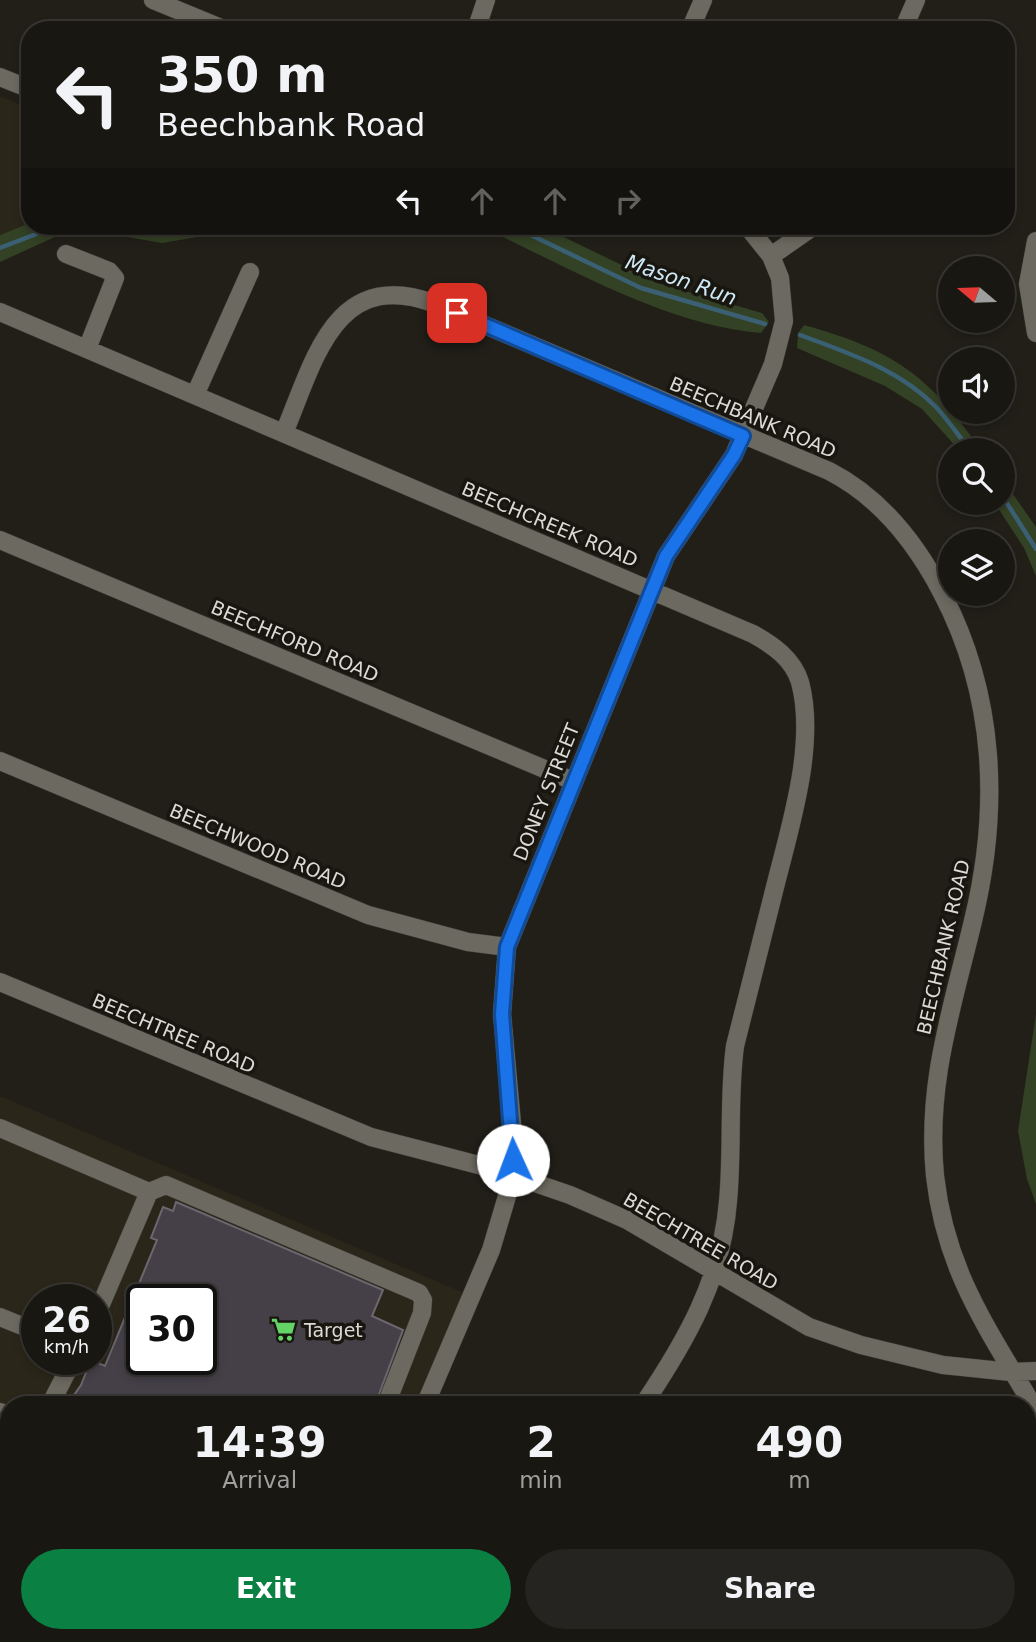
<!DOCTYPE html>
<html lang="en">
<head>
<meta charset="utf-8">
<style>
  body { margin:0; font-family:"DejaVu Sans",sans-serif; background:#262420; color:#f1f3f6; height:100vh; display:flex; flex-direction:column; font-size:26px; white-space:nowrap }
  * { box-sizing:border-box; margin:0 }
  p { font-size:23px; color:#9f9f9f }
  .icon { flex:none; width:38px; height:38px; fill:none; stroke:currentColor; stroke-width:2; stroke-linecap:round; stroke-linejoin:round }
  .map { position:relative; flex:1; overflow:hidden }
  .details { position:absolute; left:0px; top:1396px; width:1036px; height:247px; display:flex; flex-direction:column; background:#191712; border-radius:28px 28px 0 0; box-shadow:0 4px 10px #0003,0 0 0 2px #373632 }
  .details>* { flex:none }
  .top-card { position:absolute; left:21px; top:21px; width:994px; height:214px; border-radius:28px; box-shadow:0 4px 10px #0003,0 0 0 2px #373632; background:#191712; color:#f1f3f6; overflow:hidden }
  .needle { width:46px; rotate:289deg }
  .fabs { position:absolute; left:938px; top:256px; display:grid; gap:14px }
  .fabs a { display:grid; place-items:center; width:77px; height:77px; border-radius:50%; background:#191712; box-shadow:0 4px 10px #0003,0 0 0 2px #373632; font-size:35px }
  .speed { position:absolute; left:21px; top:1284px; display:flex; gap:14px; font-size:35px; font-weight:700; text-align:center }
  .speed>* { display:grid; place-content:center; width:91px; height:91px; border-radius:50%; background:#191712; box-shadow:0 4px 10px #0003,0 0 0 2px #373632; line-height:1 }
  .speed small { font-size:18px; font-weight:400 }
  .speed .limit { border:4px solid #111; border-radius:10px; background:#fff; color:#111 }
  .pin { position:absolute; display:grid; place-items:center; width:60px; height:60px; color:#fff; margin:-30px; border-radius:14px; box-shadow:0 4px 10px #0006 }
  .me { position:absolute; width:77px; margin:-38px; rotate:358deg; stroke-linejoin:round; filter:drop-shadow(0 0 5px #0008) }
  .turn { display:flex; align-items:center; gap:24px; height:147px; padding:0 21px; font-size:32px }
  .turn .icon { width:91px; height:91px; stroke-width:2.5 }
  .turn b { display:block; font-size:49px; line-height:60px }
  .lanes { display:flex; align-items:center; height:66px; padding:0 21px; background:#0003; justify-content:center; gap:35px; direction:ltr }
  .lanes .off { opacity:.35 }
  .eta { display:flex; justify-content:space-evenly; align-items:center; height:119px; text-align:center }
  .eta b { font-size:42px; font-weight:800; line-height:49px }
  .action { display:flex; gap:14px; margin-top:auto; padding:14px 21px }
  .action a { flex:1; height:80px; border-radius:42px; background:#0b8043; color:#fff; font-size:28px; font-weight:800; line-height:80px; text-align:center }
  .action a+a { background:#262420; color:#f1f3f6 }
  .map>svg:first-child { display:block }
  .built { fill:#2a2619; fill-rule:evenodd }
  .green { fill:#334124 }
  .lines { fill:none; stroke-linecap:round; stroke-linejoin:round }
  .stream { stroke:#3b6073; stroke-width:4.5 }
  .building { fill:#454048; stroke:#6c676f; stroke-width:2; fill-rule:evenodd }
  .minor-casing { stroke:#3d3b36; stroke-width:19 }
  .minor { stroke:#6c6960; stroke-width:18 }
  .route-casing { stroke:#114b97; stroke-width:18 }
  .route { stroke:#1a73e8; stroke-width:12 }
  .labels { text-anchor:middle; stroke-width:7; stroke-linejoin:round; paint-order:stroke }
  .street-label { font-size:19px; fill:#dcdad6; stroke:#18160f }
  .poi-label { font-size:19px; fill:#dcdad6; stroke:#18160f; text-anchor:start }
  .water-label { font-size:21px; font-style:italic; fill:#cfe8f6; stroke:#18160f }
</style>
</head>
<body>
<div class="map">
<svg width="1036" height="1642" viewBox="0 0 1036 1642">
  <rect width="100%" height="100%" fill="#211f18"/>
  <path class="built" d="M0 96 30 109V223L0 235Z
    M0 1096 471 1296 424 1405H9V1634L82 1635 78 1642H0ZM37 1300H96V1360H37ZM142 1300H201V1360H142Z"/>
  <path class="green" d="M30 223V226H223L203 236 162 243 93 231 57 236 0 262V235Z
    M480 226H541L661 284 762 313 769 322 761 333C665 325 566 266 480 226Z
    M804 325C893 350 928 374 981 450H959L922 409 885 386 797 348 798 333Z
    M1003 480 1036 527V576L1024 548 994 502H1003Z
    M1036 1014V1204L1027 1179 1018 1131Z"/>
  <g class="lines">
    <path class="stream" d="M144 226H185
      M512 226 641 288 765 324
      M0 248 57 226
      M800 335C848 353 899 369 936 407 948 420 959 436 970 450
      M1003 497 1036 549"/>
  </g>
  <path class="building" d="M176 1202 383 1290 372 1316 403 1330 375 1405H67L81 1385 91 1360 105 1366 157 1240 151 1238 163 1207 173 1211ZM142 1300H201V1360H142Z"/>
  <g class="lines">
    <defs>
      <path id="minor" d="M153 0 226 30
        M476 30 486 0
        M690 30 703 0
        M903 30 916 0
        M0 77 30 89
        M1036 241 1028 284 1036 333
        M66 254 109 271 115 278 87 349
        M771 256 814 226
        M0 312 753 634C773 645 793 659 800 682 817 745 789 830 774 891 761 943 748 995 735 1046 728 1098 733 1149 728 1201 722 1279 686 1341 643 1405
        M195 395 250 272
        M284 433C314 362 334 267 433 303L829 471C880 497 916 543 942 593 996 696 1000 810 973 921 952 1009 926 1084 935 1176 946 1273 989 1330 1036 1411
        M0 540 573 781
        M0 761 368 915 468 942 507 947
        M0 982 371 1137 494 1169 570 1195 627 1220 809 1327 861 1345 943 1365 1011 1372 1036 1371
        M0 1128 149 1192
        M96 1316 149 1192 166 1185 419 1293 423 1300 422 1313 386 1405
        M0 1317 37 1332
        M50 1405 73 1360
        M425 1405 491 1250 513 1176 514 1145 502 1014 507 947 666 556 734 455 773 364 784 321 780 278 771 256 747 226
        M0 1412 9 1416
        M0 1471 9 1475
        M1027 1563 1036 1566
        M37 1634 56 1642 59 1634
        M391 1634 409 1642
        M325 1642 328 1634
        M500 1642 503 1634"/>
    </defs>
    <use href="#minor" class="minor-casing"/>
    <use href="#minor" class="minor"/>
  </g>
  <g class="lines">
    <defs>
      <path id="route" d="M457 313 743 436 734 455 666 556 507 947 502 1014 513 1160"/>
    </defs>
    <use href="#route" class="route-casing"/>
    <use href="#route" class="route"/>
  </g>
  <defs>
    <symbol id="supermarket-bare" viewBox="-9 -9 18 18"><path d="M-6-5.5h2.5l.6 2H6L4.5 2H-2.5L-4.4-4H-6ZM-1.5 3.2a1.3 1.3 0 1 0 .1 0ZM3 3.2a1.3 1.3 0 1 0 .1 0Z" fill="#64d468" stroke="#18160f" stroke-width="2.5" paint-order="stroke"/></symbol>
  </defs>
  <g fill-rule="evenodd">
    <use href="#supermarket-bare" x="266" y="1312" width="35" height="35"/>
  </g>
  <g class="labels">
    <g class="street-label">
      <text transform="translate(753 417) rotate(23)" y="7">BEECHBANK ROAD</text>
      <text transform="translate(550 524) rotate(23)" y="7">BEECHCREEK ROAD</text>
      <text transform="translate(295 641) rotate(23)" y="7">BEECHFORD ROAD</text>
      <text transform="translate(546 792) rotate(-68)" y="7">DONEY STREET</text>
      <text transform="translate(258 846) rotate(23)" y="7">BEECHWOOD ROAD</text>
      <text transform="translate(943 947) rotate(-77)" y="7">BEECHBANK ROAD</text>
      <text transform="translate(174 1033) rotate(23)" y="7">BEECHTREE ROAD</text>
      <text transform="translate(701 1241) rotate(30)" y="7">BEECHTREE ROAD</text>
    </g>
    <g class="poi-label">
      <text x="304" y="1337">Target</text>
    </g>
    <g class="water-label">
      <text transform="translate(681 280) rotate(19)" y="7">Mason Run</text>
    </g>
  </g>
</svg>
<div class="fabs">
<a><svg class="needle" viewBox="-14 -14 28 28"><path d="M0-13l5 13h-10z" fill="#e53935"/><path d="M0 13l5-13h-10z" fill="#9f9f9f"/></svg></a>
<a><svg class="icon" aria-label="sound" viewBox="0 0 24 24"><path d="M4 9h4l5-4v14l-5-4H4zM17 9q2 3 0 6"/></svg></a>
<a><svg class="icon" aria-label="search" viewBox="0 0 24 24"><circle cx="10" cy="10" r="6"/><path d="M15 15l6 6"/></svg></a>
<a><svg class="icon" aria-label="layers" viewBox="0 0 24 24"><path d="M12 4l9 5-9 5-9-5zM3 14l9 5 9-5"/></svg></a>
</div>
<div class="speed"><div>26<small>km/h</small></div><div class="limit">30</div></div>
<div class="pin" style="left:457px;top:313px;background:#d93025"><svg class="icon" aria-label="arrive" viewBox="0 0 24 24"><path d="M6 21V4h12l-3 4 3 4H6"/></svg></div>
<svg class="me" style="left:513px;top:1160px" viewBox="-20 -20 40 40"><circle r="19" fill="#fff"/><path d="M0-13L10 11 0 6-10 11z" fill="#1a73e8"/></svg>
<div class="top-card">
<div class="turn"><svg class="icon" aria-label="left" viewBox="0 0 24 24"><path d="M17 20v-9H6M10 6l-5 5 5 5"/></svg><div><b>350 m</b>Beechbank Road</div></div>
<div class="lanes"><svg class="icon" aria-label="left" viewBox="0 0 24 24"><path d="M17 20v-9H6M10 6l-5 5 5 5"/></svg><svg class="icon off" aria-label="ahead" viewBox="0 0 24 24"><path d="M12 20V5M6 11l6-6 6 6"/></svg><svg class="icon off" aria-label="ahead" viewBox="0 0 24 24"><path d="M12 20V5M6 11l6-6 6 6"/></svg><svg class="icon off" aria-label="right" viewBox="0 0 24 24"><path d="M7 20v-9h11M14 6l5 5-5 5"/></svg></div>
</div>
<section class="details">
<div class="eta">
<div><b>14:39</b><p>Arrival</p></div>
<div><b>2</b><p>min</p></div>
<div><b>490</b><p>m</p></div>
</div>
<div class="action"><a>Exit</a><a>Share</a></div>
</section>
</div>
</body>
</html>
